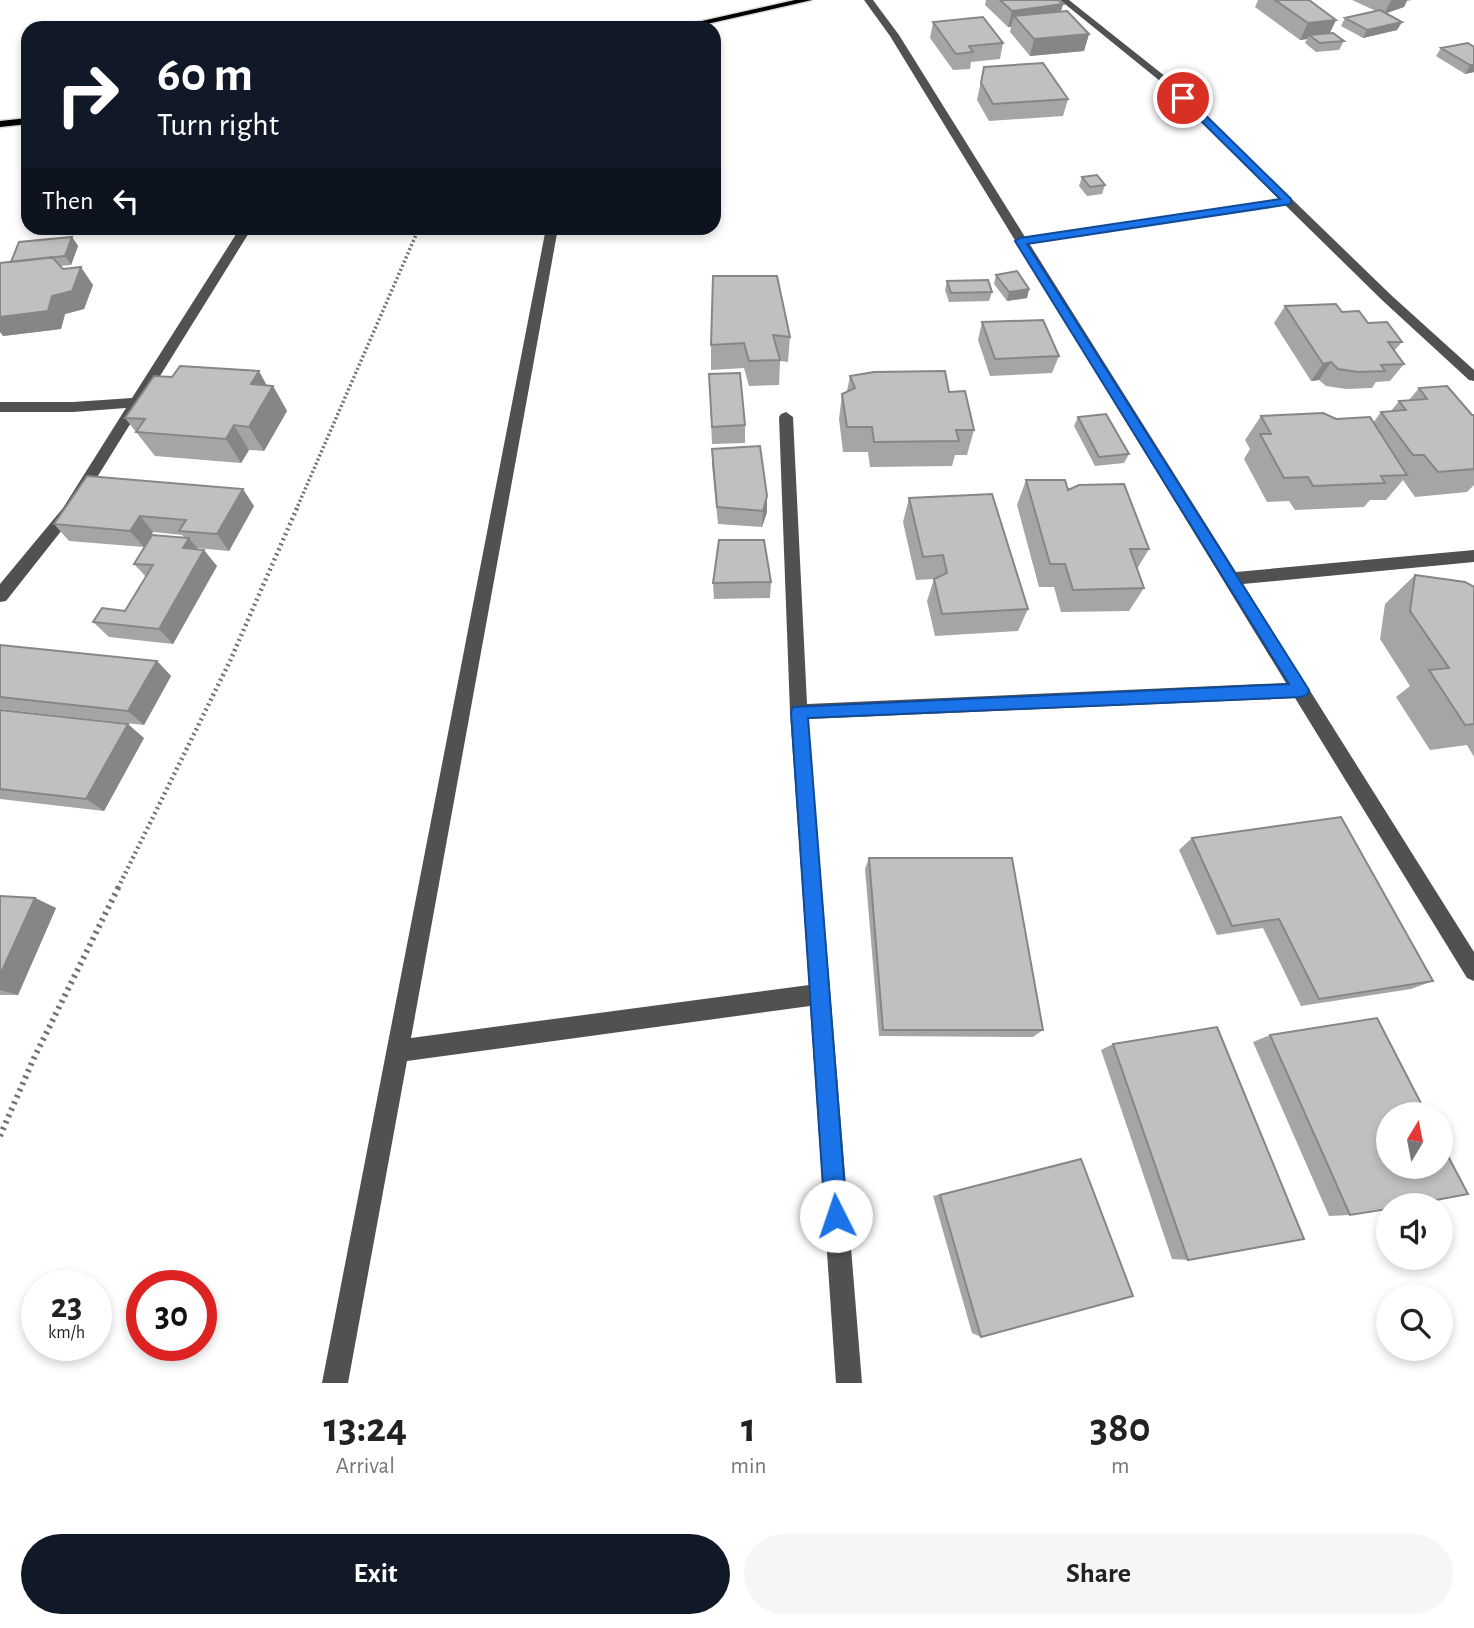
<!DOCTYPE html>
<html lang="en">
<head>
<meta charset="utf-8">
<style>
  body { margin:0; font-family:"Alegreya Sans",sans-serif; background:#f6f6f6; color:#222; height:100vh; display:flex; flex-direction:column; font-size:26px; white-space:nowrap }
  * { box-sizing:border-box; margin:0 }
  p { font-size:23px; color:#767676 }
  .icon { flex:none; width:38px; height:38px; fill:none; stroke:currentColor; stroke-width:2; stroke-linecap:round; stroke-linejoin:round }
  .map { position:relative; height:1383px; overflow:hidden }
  .details { display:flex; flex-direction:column; background:#fff; flex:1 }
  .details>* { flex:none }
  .banner { position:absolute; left:21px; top:21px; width:700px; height:214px; border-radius:21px; box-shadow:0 4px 10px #0003; background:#111827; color:#fff; overflow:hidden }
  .needle { width:46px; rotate:10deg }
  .controls { position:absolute; left:1376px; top:1102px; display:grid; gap:14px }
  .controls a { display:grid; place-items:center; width:77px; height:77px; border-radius:50%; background:#fff; box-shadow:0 4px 10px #0003; font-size:35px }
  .speed { position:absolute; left:21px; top:1270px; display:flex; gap:14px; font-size:35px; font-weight:700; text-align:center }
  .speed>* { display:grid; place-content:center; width:91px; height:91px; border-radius:50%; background:#fff; box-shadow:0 4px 10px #0003; line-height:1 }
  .speed small { font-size:18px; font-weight:400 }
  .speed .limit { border:10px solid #d22; background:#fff; color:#111 }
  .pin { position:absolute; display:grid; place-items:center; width:60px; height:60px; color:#fff; margin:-30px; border:4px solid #fff; border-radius:50%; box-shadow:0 2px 7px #0007 }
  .me { position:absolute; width:77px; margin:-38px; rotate:356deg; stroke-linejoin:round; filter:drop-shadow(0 0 5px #0008) }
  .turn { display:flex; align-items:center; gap:24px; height:147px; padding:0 21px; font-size:32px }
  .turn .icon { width:91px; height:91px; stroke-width:2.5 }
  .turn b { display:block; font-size:49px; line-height:60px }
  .then { display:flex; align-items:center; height:66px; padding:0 21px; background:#0003; gap:14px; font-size:26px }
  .eta { display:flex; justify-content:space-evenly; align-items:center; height:119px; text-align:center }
  .eta b { font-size:42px; font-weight:700; line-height:49px }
  .action { display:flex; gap:14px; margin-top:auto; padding:14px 21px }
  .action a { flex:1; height:80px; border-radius:42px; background:#111827; color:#fff; font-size:28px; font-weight:700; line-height:80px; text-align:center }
  .action a+a { background:#f6f6f6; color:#222 }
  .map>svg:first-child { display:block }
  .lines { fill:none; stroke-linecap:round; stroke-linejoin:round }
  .major-casing { stroke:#dbdbdb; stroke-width:3 }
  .path-far2 { stroke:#737373; stroke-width:3.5; stroke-dasharray:2 2.5; stroke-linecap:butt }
  .path-far1 { stroke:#737373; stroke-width:4.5; stroke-dasharray:2 3.5; stroke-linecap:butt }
  .path { stroke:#737373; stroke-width:6; stroke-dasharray:2.5 4.5; stroke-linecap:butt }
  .minor { fill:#515151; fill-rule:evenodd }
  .major { fill:#000; fill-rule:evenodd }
  .wall { fill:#a5a5a5 }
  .shaded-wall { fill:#868686 }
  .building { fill:#c0c0c0; stroke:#868686; stroke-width:2 }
  .route { fill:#1a73e8; stroke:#114b97; stroke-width:2 }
</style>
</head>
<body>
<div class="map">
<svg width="1474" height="1383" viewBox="0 0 1474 1383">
  <rect width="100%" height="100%" fill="#fff"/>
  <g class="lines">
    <defs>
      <path id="major" d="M795 0H812L689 28H671Z
        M28 118V124L0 127V121Z"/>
    </defs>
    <use href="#major" class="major-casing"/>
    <path class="path-far2" d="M296 510 419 228"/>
    <path class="path-far1" d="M118 888 230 661 297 508"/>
    <path class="path" d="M0 1136 33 1060 119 886"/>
    <path class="minor" d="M864 0H873L899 35 1025 237 1279 199 1160 81 1060 0H1069L1166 77 1391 295 1474 370V381L1469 380 1383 301 1285 205 1029 243 1236 572 1474 550V562L1243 584 1474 952V981L1467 978 1295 698 808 719 862 1383H836L810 1006 407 1061 348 1383H322L546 228H558L411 1038 809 985 790 712 779 417 781 414 786 412 793 417 807 704 1286 683 890 36Z
      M240 228H252L73 516 6 601 0 602V584L63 508 126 408 73 412H0V402H73L132 398Z"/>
    <use href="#major" class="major"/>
  </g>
  <path class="wall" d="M986 0H1058L1063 4 1061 11 1089 34 1084 51 1030 56 1010 32 1011 27H1008L985 5Z
    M1258 0H1309L1336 20 1330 33 1344 41 1339 50 1316 52 1305 43 1307 39 1300 40 1255 7Z
    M1352 0H1412L1407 1 1404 7 1386 13 1402 22 1397 30 1363 38 1341 26 1345 18 1376 11Z
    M933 22 1003 43 1000 59 971 62 970 69 953 70 930 38Z
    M1474 47V72L1465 74 1436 56 1441 48Z
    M984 67 1068 99 1063 116 989 121 977 100Z
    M1082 177 1105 185 1102 194 1087 196 1079 186Z
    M72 237 78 246 71 265 60 266 63 269 93 285 84 309 65 314 61 329 3 336 11 262Z
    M996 275 1029 289 1027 298 1007 301 994 284Z
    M713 276 790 337 788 362 780 361 779 385 749 386 744 368 711 370V345Z
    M947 281 992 292 989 301 949 302 945 290Z
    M1285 306 1368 323 1402 342 1394 351 1404 364 1390 381 1376 382 1372 388 1346 389 1326 386 1319 380 1311 381 1274 323Z
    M982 322 1059 356 1052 373 990 376 978 340Z
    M709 374 745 425V443L712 444Z
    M850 376 949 392 974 430 967 455H955L952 466 870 467 868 452H843L839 419 842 394 847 391Z
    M267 385 273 386 287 411 264 451 249 450 241 463 155 456 125 418Z
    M1419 388 1472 415H1474V485L1467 492 1415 497 1403 480 1386 500H1370L1364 507 1295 510 1289 501 1267 502 1244 459 1250 449 1245 440 1261 416 1336 419 1373 423 1381 412 1391 411 1399 401 1409 400Z
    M1078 417 1129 454 1124 463 1095 466 1074 426Z
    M712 449 767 496V512L762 527 718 524 712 465Z
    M1026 480 1068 490 1149 549 1137 569 1144 588 1129 611 1061 612 1054 587H1039L1017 505Z
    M909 498 1028 609 1018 631 935 636 927 601 934 579 916 580 903 522Z
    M254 506 229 551 197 548 217 566 173 644 109 637 93 622 125 611 146 577 134 564 185 538 182 535 153 532 144 547 69 541 54 524Z
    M1415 575 1474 587V757L1467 745 1430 750 1396 697 1410 686 1380 639 1385 604Z
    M771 582 770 598 714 599 713 583Z
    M0 645 157 661 171 676 144 725 0 709Z
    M0 710 144 738 104 811 0 799Z
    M1192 838 1433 981 1411 989 1301 1006 1263 928 1217 935 1179 850Z
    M869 858 1043 1030 1033 1037 879 1036 865 869Z
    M0 896 35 898 56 908 18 995H0Z
    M1270 1035 1350 1215 1329 1216 1253 1042Z
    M1113 1044 1188 1260 1172 1259 1101 1050Z
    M1081 1159 981 1337 972 1333 933 1196Z"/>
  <path class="shaded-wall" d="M1391 0H1407L1404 7 1384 14Z
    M1063 4 1058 21 1014 16 1011 27H1008L1012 11Z
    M1336 20 1328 36 1309 35 1307 39 1300 40 1308 23Z
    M1402 22 1397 30 1363 38 1367 30Z
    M1089 34 1084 51 1030 56 1034 39Z
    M1470 65H1474V72L1465 74Z
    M72 237 78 246 71 265 65 256Z
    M81 267 93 285 84 309 65 314 61 329 3 336 0 332V317L52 296Z
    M1029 289 1027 298 1007 301 1009 292Z
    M1331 362 1319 380 1311 381 1323 364Z
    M259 371 270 391 273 386 287 411 264 451 249 427 251 384Z
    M234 425 249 450 241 463 226 439Z
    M243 489 254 506 229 551 217 534Z
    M767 496V512L762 527 763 511Z
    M140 516 153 532 144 547 130 531Z
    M189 538 202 554 183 548Z
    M204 550 217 566 173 644 159 629Z
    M157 661 171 676 144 725 128 711Z
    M128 724 144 738 104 811 86 799Z
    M35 898 56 908 18 995 0 990V975Z"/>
  <path class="building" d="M1000 0H1058L1063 4 1012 11Z
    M1275 0H1309L1336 20 1308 23Z
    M1380 10 1402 22 1367 30 1345 18Z
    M1067 11 1089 34 1034 39 1014 16Z
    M983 17 1003 43 969 46 973 52 956 54 933 22Z
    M1333 33 1344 41 1320 43 1309 35Z
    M1468 43 1474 47V65H1470L1441 48Z
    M1043 63 1068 99 993 104 981 83 984 67Z
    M1097 175 1105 185 1090 187 1082 177Z
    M72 237 65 256 11 262 19 242Z
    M52 257 63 269 81 267 72 291 52 296 48 311 0 317V263Z
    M1017 271 1029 289 1009 292 996 275Z
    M713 276H777L790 337 773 335 780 360 749 361 744 343 711 345Z
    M988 280 992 292 951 293 947 281Z
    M1336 304 1342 312 1359 311 1368 323 1387 322 1402 342H1388L1404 364 1381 365 1385 371 1358 372 1338 369 1331 362 1323 364 1285 306Z
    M1043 320 1059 356 995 359 982 322Z
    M180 366 259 371 251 384 273 386 249 427 234 425 226 439 136 432 145 419 125 418 154 376 172 377Z
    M945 371 949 392 965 391 974 430H956L959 441 874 442 872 427H847L842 394 855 388 850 376 874 372Z
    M740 373 745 425 712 427 709 374Z
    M1447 386 1472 415H1474V469L1438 472 1424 455H1413L1381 412 1406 410 1399 401 1427 399 1419 388Z
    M1323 413 1336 419 1370 417 1407 475 1381 476 1385 483 1313 486 1308 477 1284 478 1260 434H1271L1261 416Z
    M1106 414 1129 454 1099 457 1078 417Z
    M760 446 767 496 763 511 717 507 712 449Z
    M87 476 243 489 217 534 179 531 186 520 140 516 130 531 54 524Z
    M1026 480H1065L1068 490 1079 485 1124 484 1149 549H1130L1144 588 1073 590 1065 564H1050Z
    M992 494 1028 609 942 614 934 579 947 573 943 555 923 557 909 498Z
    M152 535 189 538 183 548 204 550 159 629 93 622 102 608 125 611 153 565 134 564Z
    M719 540H764L771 582 713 583Z
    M1415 575 1465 582 1474 587V724L1465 725 1429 670 1449 668 1410 611Z
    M0 645 157 661 128 711 0 697Z
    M0 710 128 724 86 799 0 789Z
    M1341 817 1433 981 1319 999 1279 919 1232 926 1192 838Z
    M869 858H1012L1043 1030H883Z
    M0 896 35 898 0 975Z
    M1377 1018 1427 1115H1388V1167H1440V1141L1468 1194 1404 1206H1388V1209L1350 1215 1270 1035Z
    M1217 1027 1304 1239 1188 1260 1113 1044Z
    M1081 1159 1133 1296 981 1337 940 1195Z"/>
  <path class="route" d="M1180 96H1186L1291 199V204L1027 244 1309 690 1307 695 1301 697 808 718 847 1216 843 1224 836 1227 828 1224 825 1216 791 712 793 707 1289 684 1015 241 1020 238 1280 199 1180 100Z"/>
</svg>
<div class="controls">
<a><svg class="needle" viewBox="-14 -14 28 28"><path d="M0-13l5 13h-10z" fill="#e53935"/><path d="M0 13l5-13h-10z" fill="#767676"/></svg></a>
<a><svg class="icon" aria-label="sound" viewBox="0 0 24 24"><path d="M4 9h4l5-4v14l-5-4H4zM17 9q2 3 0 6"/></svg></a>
<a><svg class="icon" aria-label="search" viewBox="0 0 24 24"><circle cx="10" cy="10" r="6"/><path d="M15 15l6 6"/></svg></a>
</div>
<div class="speed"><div>23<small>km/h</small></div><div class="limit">30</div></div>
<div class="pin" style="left:1183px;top:98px;background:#d93025"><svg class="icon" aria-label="arrive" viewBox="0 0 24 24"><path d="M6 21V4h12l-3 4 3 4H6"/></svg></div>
<svg class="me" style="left:836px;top:1216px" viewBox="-20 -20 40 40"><circle r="19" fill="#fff"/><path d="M0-13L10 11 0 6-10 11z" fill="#1a73e8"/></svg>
<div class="banner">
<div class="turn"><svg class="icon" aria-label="right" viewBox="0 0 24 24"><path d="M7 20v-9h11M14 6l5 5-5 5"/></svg><div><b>60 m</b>Turn right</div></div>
<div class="then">Then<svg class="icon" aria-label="left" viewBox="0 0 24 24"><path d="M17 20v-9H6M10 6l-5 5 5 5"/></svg></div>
</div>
</div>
<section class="details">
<div class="eta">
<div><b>13:24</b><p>Arrival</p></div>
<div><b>1</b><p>min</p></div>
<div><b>380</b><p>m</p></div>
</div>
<div class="action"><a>Exit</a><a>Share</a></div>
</section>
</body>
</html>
